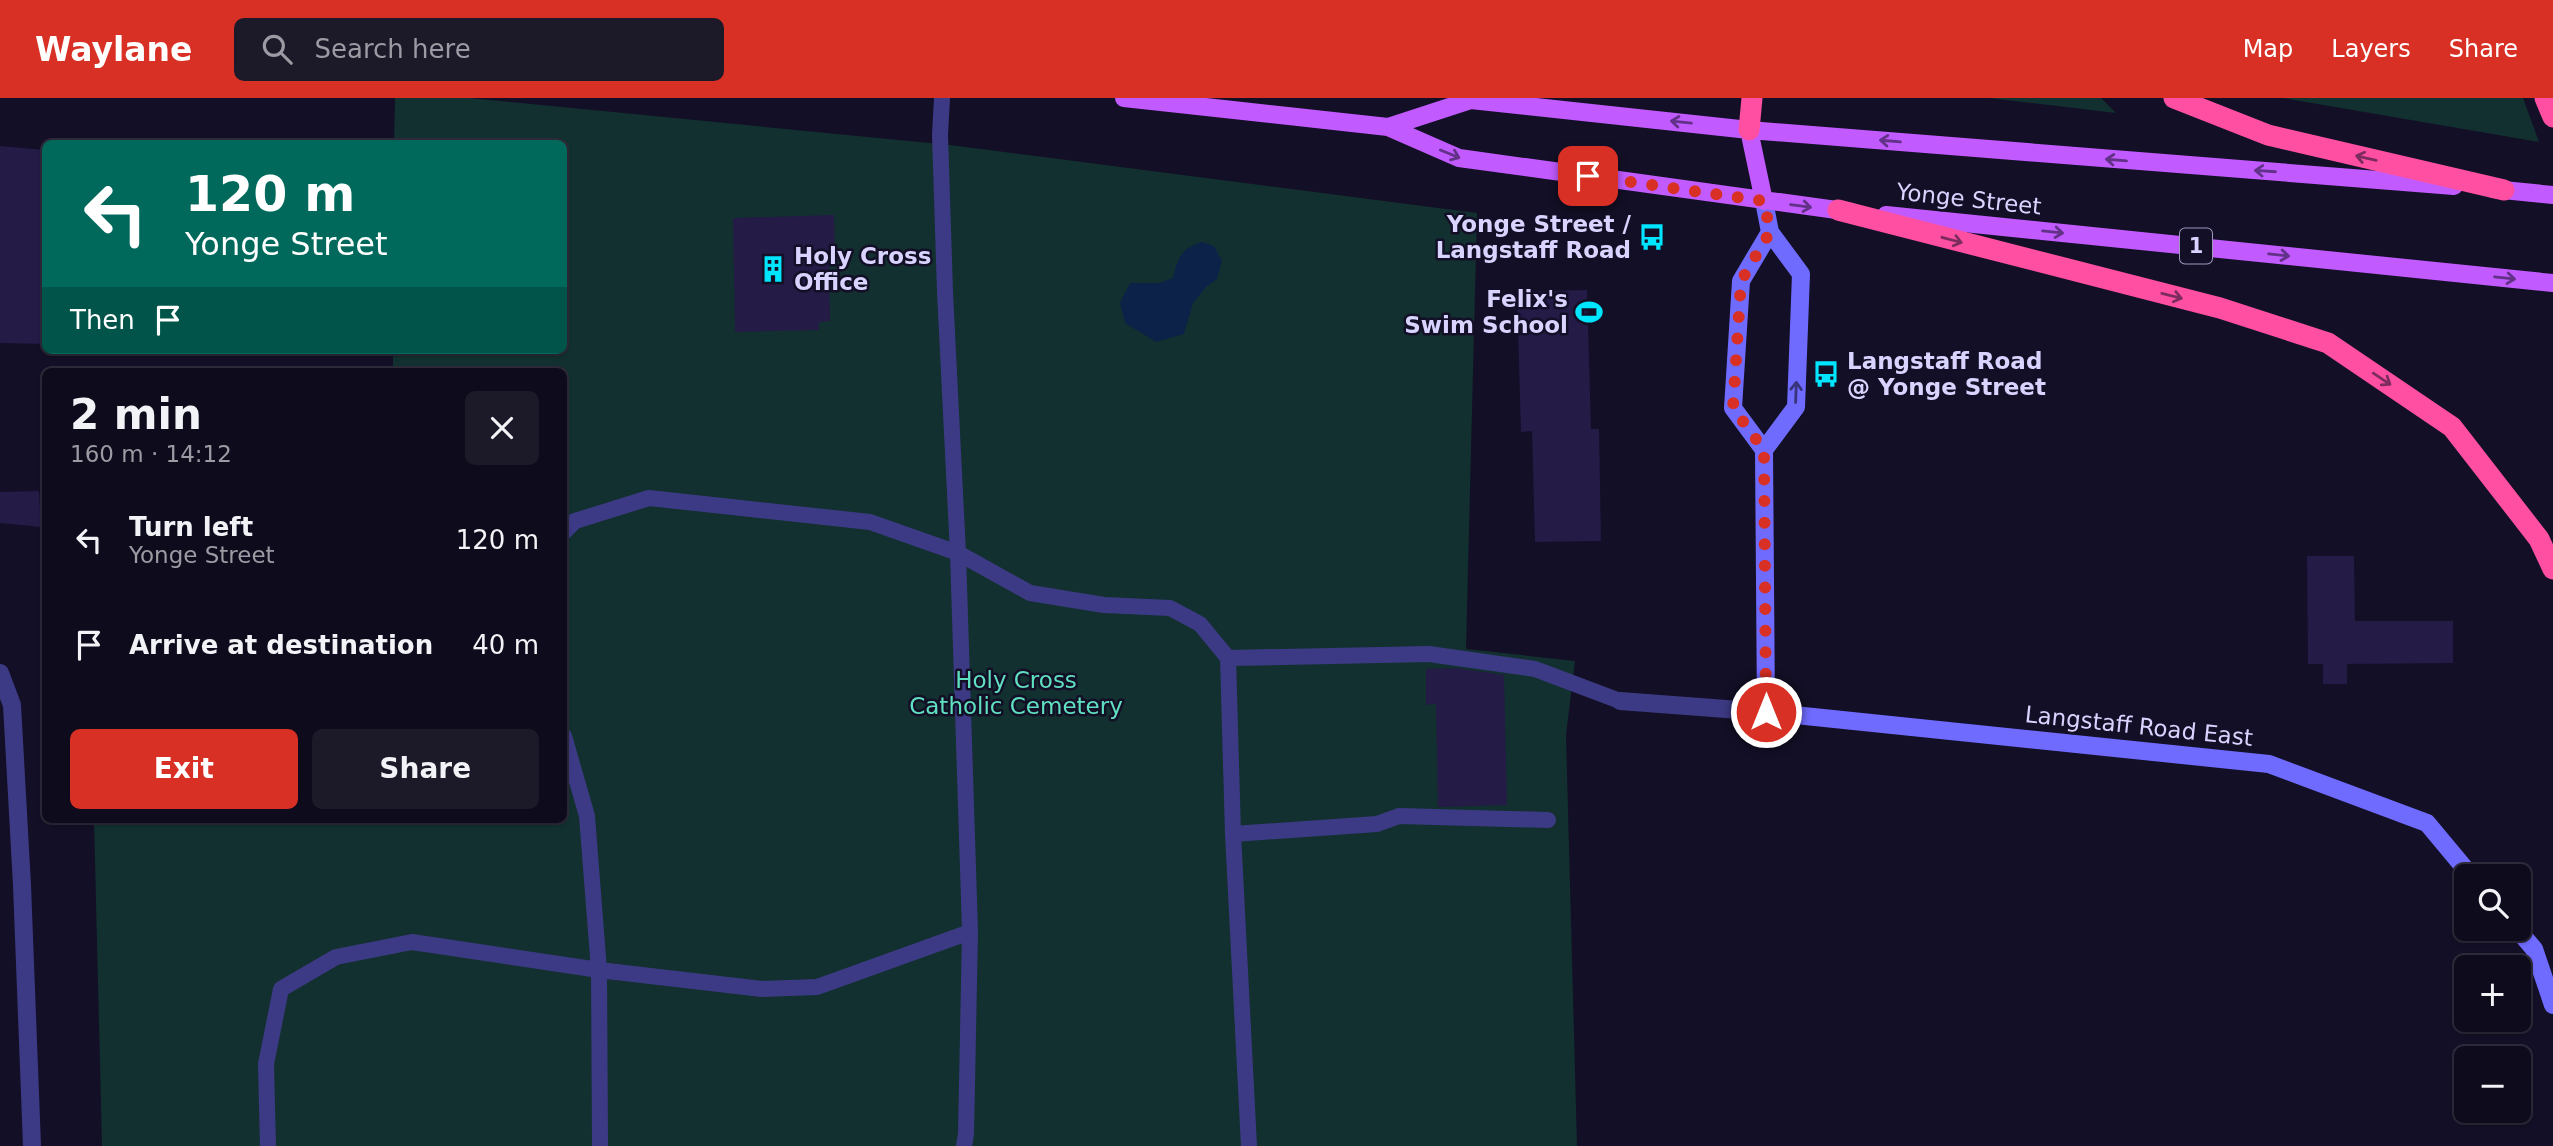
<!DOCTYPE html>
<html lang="en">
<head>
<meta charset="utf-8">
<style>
  body { margin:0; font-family:"DejaVu Sans",sans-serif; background:#1c1929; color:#f1f3f6; height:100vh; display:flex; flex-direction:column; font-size:26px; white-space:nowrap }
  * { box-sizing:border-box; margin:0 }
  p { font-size:23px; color:#9b9ba3 }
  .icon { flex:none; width:38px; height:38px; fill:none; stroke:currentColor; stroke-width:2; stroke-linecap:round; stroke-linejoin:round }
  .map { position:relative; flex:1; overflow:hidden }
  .sheet { position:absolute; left:42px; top:270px; width:525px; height:455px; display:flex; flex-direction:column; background:#0e0b1c; border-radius:10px; box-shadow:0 2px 5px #0004,0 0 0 2px #2e2b3b }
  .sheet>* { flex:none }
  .top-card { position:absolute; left:42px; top:42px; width:525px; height:214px; border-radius:10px; box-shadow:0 2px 5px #0004,0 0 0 2px #2e2b3b; background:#00695c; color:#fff; overflow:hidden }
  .fabs { position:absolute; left:2454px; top:766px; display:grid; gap:14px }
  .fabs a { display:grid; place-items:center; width:77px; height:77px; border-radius:10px; background:#0e0b1c; box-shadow:0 2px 5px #0004,0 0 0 2px #2e2b3b; font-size:35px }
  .pin { position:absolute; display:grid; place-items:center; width:60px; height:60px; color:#fff; margin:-30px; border-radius:14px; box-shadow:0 4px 10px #0006 }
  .me { position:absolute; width:77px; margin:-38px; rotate:0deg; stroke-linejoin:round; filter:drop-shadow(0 0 5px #0008) }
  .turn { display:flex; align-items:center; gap:24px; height:147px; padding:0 28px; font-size:32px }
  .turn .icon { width:91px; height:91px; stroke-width:2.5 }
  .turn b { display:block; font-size:49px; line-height:60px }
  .then { display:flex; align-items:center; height:66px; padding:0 28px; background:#0003; gap:14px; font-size:26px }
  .round { display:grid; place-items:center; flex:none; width:74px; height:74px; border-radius:10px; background:#1c1929 }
  .overview { display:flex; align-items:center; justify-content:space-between; height:119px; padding:0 28px }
  h1 { font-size:42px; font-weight:800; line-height:52px }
  .button { display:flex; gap:14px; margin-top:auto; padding:14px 28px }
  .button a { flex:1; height:80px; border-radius:10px; background:#d93025; color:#fff; font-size:28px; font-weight:800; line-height:80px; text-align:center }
  .button a+a { background:#1c1929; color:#f1f3f6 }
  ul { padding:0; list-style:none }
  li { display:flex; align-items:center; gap:21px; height:105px; padding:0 28px }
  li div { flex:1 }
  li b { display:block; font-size:26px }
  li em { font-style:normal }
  header { display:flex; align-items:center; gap:42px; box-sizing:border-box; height:98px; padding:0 35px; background:#d93025; color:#fff }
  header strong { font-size:33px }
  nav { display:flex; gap:38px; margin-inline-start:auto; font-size:24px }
  .search { width:490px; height:63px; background:#1c1929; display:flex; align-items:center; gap:18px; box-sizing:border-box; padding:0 24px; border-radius:10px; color:#9b9ba3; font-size:26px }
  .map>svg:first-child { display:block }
  .green { fill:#12302f }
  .water { fill:#0c2248 }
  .building { fill:#241b47 }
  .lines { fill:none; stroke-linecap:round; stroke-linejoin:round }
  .lane { stroke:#3d3a85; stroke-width:16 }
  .street { stroke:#3d3a85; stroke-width:18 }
  .secondary { stroke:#6f6bff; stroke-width:18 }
  .primary { stroke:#c25bff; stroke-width:18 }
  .highway { stroke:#ff4fa3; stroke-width:21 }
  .oneway { stroke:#623188 }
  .oneway2 { stroke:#7d2c5e }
  .oneway3 { stroke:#38347d }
  .route { stroke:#d93025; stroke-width:12; stroke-dasharray:0 21.6 }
  .labels { text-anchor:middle; stroke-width:5; stroke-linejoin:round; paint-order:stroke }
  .shield { fill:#130f26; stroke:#9e99be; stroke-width:2 }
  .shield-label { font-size:21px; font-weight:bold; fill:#d9d4ff }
  .street-label { font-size:23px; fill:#d9d4ff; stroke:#130f26 }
  .poi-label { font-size:23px; font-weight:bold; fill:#d9d4ff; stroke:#130f26; text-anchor:end }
  .park-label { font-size:23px; fill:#5fe0c0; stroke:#130f26 }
</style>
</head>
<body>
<header>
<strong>Waylane</strong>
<div class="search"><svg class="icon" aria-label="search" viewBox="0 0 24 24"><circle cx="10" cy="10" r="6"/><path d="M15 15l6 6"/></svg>Search here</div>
<nav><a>Map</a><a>Layers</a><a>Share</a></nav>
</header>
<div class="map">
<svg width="2553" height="1048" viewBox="0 0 2553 1048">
  <rect width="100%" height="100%" fill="#130f26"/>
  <path class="green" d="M395 0H469L950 47 1477 115 1466 551 1575 563 1566 637 1577 1048H102L94 721H564V273H393V252H564V46L394 45Z
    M1989 0H2101L2116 15Z
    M2283 0H2523L2539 44 2306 4Z"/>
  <path class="water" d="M1202 144 1214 148 1222 163 1217 181 1206 189 1193 205 1184 236 1156 244 1125 225 1120 205 1130 185H1160L1173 180C1177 160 1182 150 1202 144Z"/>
  <path class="building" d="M0 48 46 52V246L0 245Z
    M834 117 835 164H829L830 223 819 224V232L735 234 733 120Z
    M1587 192 1591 331H1599L1601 443 1535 444 1532 333 1521 334 1517 194Z
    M39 393 41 429 0 425V394Z
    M2307 458H2354L2355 523H2453V565L2347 566V586H2323V566H2308Z
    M1457 570 1504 577 1507 707 1438 709 1436 606 1426 607V571Z"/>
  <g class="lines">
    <path class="lane" d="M942 0 940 37 945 194 958 455 970 834 966 1036 964 1048
      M564 434 575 423 649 400 870 424 958 455 1030 495 1104 507 1170 510 1200 526 1228 560 1233 736 1249 1048
      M1228 560 1429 556 1535 571 1620 603
      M564 638 587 718 599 872 600 1048
      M1233 736 1377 726 1399 718 1548 722
      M268 1048 266 966 281 891 336 859 412 844 599 872 762 891 817 889 970 834"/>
    <path class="street" d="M0 575 12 607 22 787 32 1048
      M1620 603 1766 614"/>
    <path class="secondary" d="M1764 103 1770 134 1801 176 1796 309 1764 352
      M1770 134 1741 183 1733 310 1764 352 1766 614 2269 666 2427 725 2472 779
      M2517 831 2534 851 2553 907"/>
    <path class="primary" d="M1124 0 1388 29 1459 60 1851 114
      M1388 29 1471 2 1749 32 2454 88
      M1749 32 1764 103
      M2493 91 2553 97
      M1886 117 2553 185"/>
    <path class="highway" d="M2174 0 2268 37 2504 92
      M2545 0 2553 19
      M1749 32 1752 0
      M1838 112 2220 210 2328 245 2452 329 2539 441 2553 471"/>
  </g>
  <defs><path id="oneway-shaft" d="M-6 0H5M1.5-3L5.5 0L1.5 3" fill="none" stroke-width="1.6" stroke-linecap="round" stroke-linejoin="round" transform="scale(1.75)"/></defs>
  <g class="oneway">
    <use href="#oneway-shaft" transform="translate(1681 24) rotate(-174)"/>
    <use href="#oneway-shaft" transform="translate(1890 43) rotate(-175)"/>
    <use href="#oneway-shaft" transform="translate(1450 56) rotate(22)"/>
    <use href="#oneway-shaft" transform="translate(2116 62) rotate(-175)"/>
    <use href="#oneway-shaft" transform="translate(2265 73) rotate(-176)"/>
    <use href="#oneway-shaft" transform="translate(1801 108) rotate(7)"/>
    <use href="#oneway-shaft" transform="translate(2053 134) rotate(6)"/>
    <use href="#oneway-shaft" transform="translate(2279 157) rotate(6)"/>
    <use href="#oneway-shaft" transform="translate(2505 180) rotate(6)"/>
  </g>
  <g class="oneway2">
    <use href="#oneway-shaft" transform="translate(2366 60) rotate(-167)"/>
    <use href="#oneway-shaft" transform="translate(1952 142) rotate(15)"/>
    <use href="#oneway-shaft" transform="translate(2172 198) rotate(14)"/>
    <use href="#oneway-shaft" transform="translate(2382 281) rotate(34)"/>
  </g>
  <use class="oneway3" href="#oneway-shaft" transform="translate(1796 294) rotate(-88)"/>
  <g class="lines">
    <path class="route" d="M1588 78 1764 103 1770 134 1741 183 1733 310 1764 352 1766 614"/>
  </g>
  <defs>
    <symbol id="bus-bare" viewBox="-9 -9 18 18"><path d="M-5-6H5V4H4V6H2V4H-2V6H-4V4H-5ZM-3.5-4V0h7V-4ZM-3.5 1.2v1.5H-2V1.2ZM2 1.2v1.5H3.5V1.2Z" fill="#00e5ff" stroke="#130f26" stroke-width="2.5" paint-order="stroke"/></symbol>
    <symbol id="building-bare" viewBox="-9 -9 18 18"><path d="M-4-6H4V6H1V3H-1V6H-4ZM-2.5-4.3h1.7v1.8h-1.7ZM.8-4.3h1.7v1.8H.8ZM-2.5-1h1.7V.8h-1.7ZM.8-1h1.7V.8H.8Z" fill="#00e5ff" stroke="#130f26" stroke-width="2.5" paint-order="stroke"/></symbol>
    <symbol id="stadium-bare" viewBox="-9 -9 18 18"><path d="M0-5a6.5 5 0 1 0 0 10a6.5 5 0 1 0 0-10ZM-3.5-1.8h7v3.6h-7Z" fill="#00e5ff" stroke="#130f26" stroke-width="2.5" paint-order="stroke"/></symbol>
  </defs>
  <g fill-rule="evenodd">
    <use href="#bus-bare" x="1633" y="120" width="38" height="38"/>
    <use href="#building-bare" x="754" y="152" width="38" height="38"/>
    <use href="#stadium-bare" x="1570" y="195" width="38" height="38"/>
    <use href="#bus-bare" x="1807" y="257" width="38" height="38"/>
  </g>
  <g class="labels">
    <rect class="shield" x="2180" y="130.5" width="32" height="35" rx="5"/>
    <g class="shield-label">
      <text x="2196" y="155">1</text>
    </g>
    <g class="street-label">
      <text transform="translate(1969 101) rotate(6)" y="8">Yonge Street</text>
      <text transform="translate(2139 628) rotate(6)" y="8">Langstaff Road East</text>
    </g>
    <g class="poi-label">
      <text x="1631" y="134">Yonge Street /<tspan x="1631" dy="26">Langstaff Road</tspan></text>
      <text x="794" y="166" text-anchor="start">Holy Cross<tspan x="794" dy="26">Office</tspan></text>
      <text x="1568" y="209">Felix's<tspan x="1568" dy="26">Swim School</tspan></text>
      <text x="1847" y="271" text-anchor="start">Langstaff Road<tspan x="1847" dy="26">@ Yonge Street</tspan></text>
    </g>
    <g class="park-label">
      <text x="1016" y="590">Holy Cross<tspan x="1016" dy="26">Catholic Cemetery</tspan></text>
    </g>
  </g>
</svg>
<div class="fabs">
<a><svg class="icon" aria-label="search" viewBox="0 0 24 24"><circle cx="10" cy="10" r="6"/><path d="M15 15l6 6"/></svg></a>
<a>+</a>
<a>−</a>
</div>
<div class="pin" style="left:1588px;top:78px;background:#d93025"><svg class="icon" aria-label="arrive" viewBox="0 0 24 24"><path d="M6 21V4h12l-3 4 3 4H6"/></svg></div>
<svg class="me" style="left:1766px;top:614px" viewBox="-20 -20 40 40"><circle r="17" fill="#d93025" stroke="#fff" stroke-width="3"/><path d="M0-11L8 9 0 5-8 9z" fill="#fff"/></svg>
<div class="top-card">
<div class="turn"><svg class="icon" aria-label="left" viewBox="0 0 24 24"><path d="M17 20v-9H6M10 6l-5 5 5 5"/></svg><div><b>120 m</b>Yonge Street</div></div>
<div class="then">Then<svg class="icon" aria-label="arrive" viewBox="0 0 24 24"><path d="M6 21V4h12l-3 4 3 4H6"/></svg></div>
</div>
<section class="sheet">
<div class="overview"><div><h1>2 min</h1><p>160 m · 14:12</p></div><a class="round"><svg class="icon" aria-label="close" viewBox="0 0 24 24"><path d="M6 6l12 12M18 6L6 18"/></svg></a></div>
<ul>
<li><svg class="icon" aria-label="left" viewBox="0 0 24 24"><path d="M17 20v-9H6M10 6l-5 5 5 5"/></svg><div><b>Turn left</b><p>Yonge Street</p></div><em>120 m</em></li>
<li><svg class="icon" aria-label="arrive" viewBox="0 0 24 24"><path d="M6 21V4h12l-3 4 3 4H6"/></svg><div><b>Arrive at destination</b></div><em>40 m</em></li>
</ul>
<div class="button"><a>Exit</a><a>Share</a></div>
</section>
</div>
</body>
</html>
